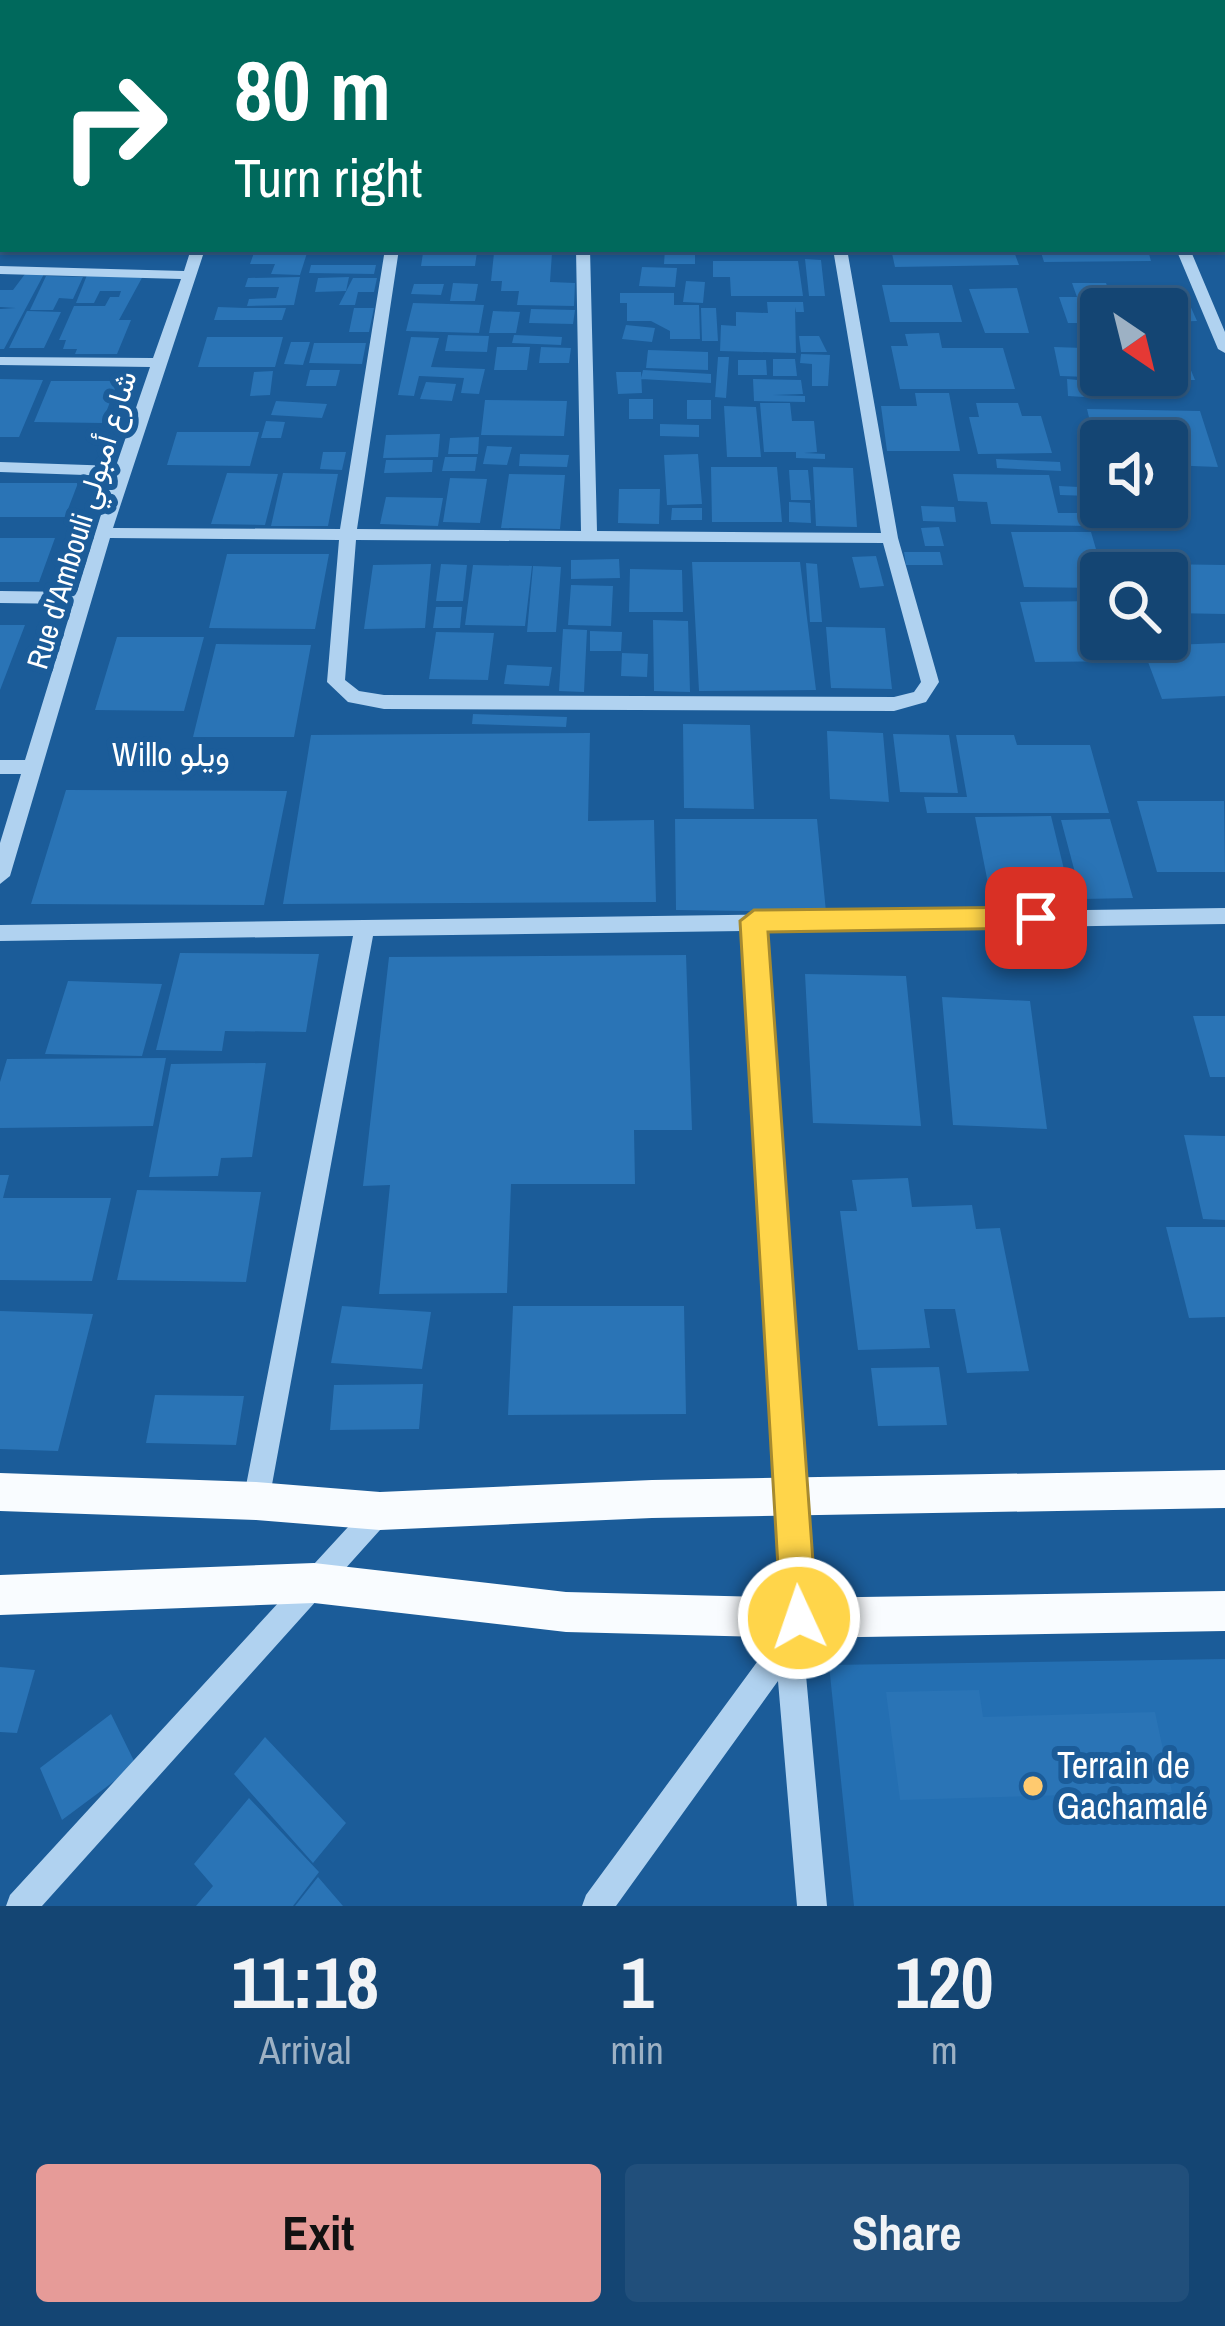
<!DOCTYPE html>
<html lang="en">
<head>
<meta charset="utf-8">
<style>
  body { margin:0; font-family:"Archivo Narrow",Vazirmatn,sans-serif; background:#214f7b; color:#f1f3f6; height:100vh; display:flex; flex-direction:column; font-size:45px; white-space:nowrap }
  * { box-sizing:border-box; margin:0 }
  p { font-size:39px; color:#9db1c4 }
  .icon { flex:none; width:66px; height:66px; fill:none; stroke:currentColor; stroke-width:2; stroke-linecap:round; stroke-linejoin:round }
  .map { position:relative; height:1906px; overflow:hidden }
  .sheet { display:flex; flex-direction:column; background:#144573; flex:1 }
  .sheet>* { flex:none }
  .hud { position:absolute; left:0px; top:0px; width:1227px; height:252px; box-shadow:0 3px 9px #0004,0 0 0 3px #335d85; background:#00695c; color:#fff; overflow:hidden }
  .needle { width:78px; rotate:145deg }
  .controls { position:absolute; left:1080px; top:288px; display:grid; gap:24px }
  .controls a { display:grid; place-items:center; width:108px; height:108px; border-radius:12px; background:#144573; box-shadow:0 3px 9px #0004,0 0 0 3px #335d85; font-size:60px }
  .pin { position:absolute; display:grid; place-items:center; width:102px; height:102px; color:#fff; margin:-51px; border-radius:24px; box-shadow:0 6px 18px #0006 }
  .me { position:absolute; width:132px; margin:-66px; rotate:357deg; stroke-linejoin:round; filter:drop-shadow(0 0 9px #0008) }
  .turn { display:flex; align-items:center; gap:42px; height:252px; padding:0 36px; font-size:54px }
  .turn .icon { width:156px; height:156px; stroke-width:2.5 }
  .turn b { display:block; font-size:84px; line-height:102px }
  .eta { display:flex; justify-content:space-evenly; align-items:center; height:204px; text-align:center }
  .eta b { font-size:72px; font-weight:700; line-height:84px }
  .button { display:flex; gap:24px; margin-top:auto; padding:24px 36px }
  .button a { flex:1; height:138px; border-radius:12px; background:#e69b98; color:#111; font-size:48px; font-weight:700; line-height:138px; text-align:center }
  .button a+a { background:#214f7b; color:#f1f3f6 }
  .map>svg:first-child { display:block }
  .green { fill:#246fb2 }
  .building { fill:#2a74b6 }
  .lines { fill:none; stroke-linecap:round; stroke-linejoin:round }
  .minor { fill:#b0d2f0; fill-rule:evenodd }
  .major { fill:#f9fcff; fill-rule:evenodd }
  .route { fill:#ffd54a; stroke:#a68a30; stroke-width:3 }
  .poi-dot { fill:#ffca6f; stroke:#1b5c99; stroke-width:4.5 }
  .labels { text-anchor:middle; stroke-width:12; stroke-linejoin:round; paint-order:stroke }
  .street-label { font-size:30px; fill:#fff; stroke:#1b5c99 }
  .neighbourhood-label { font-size:33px; fill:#fff; stroke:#1b5c99 }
  .near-poi-label { font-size:36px; fill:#fff; stroke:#1b5c99; text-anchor:start }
</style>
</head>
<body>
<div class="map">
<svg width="1225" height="1906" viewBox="0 0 1225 1906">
  <rect width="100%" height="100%" fill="#1b5c99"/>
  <path class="green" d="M1225 1659V1906H854L829 1665Z"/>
  <path class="building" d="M665 249H695V264H664Z
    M703 249H776V253L704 255Z
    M891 249H1013L1019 265 895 267Z
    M1040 249H1152L1154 254H1149L1151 261 1044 262Z
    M255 250 304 251 307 253 300 275 271 274 275 264H250Z
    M477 252 475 266H421L423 253Z
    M494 253H552L550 282 575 283 574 306 517 305 519 291H501L502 281H491Z
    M805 259 821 260 825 296H809Z
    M713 261H798L803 296H731L730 277H713Z
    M311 265H376L374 274 309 273Z
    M642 267 677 268 675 287 639 286Z
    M25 274H44L4 349H0V309L16 308 0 307V290H13Z
    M87 275 143 276 119 320H131L117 354H75L77 349H63L66 340H59L74 306H105L110 297H119L121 291H100L94 303H76Z
    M46 276 83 277 73 299 59 298 53 310H30Z
    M300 277 294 305 247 306 249 299 276 298 279 287H245L248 278Z
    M349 277 346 291 315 292 318 278Z
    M353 278H377L374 292H358L355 305H339Z
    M686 281 705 282 703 303 683 302Z
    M453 283 478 284 475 301H450Z
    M1072 283H1106L1112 300 1164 295 1168 303H1189L1197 321 1167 322V309H1101V323H1068L1059 297H1077Z
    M414 284H444L441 295 411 294Z
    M882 285H952L962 322H890Z
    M1017 288 1029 333H985L969 289Z
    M620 293H674V305H699L700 339H670V331L651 321H627V303H620Z
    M767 302H803L804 312H796L795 307 796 353 720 351 721 325 736 326V312L768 313Z
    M413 303 484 305 479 333 406 331Z
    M218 307 245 308H286L282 320H214Z
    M354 308H374L369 332H349Z
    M701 308H716L718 341H702Z
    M531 309 575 310 573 324 529 323Z
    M27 311 61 312 44 348H9Z
    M493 311 520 312 516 333H489Z
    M626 325 655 328 652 342 622 339Z
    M939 333 942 348H1003L1015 389H900L891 346H908L905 334Z
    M448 335 489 336 487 352 445 351Z
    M514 335 562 337 561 345 512 343Z
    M799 336H819L827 352H801Z
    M207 337H283L275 367H198Z
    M411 337 439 338 431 367 485 369 479 394 461 393 464 378 419 376 414 396 398 395Z
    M291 342H310L303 365 284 364Z
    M314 343H366L362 364 309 363Z
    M1167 344H1180L1195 380H1115L1113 375H1167Z
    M497 347H530L527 370H494Z
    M541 347 571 348 569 363H539Z
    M1054 347 1083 348 1089 377 1060 376Z
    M648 350 708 352V370L646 368Z
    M801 354 830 355 828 386H812V364L800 363Z
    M718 357H729L726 398 715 397Z
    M773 359H795L797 376H773Z
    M738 360H766L767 375H738Z
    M310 370H340L336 386H306Z
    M643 370 711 374V383L641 379Z
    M273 371 270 395 250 396 254 372Z
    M616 372H641L642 393 618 394Z
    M0 379 43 380 19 437H0Z
    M753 379 801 380 803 394 773 395 805 396V402L754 401Z
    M1067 379 1099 382 1100 398 1068 396Z
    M51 381H118L102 423 34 422Z
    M426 382 456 384 452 401 420 399Z
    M915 393H949L960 451H887L881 406H917Z
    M629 399H653V419H629Z
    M485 400 567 401 564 436 481 435Z
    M687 400H711V419H687Z
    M276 401 327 404 322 418 271 415Z
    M760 403H790L792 421H814L817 452 804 453 825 454V459L796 458V452H764Z
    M976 403H1018L1022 416H1041L1052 453 978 454 969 417H979Z
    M724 406 756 407 761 457H727Z
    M1087 409 1200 411 1218 467 1167 465V441H1101L1099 459Z
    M266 421 285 422 281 438H261Z
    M660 424 699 425V437L660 436Z
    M177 432H259L250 466 167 465Z
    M440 434 438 457 383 458 386 435Z
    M479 437 478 454H448L450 438Z
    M487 446 512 447 507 465 483 464Z
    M323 452H346L342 470 320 469Z
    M520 454 569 455 567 467 519 466Z
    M698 454 702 504 667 505 664 455Z
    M445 457H477L475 471H442Z
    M996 459 1060 462 1061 471 997 468Z
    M386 460H433L432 472 384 473Z
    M711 467H777L782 522H712Z
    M813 467 853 468 857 527 816 526Z
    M789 470H808L811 500H791Z
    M227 473 278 474 265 525 211 524Z
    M283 473 338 474 328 526H271Z
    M509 474 565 475 560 529 501 528Z
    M953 474 1049 475 1058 513H1083L1086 526 991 524 987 502 958 501Z
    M450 478 487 479 480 523 443 522Z
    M1078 480H1087L1090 496 1060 495 1059 486 1079 487Z
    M0 483H78L65 517H0Z
    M619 489H660L659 524 618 523Z
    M386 497 443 498 438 526 380 524Z
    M789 502 810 503 811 523 789 522Z
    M921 506 954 507 956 522 923 521Z
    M672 508H702V520H671Z
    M939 527 944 546H925L921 528Z
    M1011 532H1091L1103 573 1101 588 1024 587Z
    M0 538H55L39 582H0Z
    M904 552H940L943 565H906Z
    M227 554H329L315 629 209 628Z
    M876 556 884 586 860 588 852 557Z
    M619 559 620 578 571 579V560Z
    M692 562H800L816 690 699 691Z
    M806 563 817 564 822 622H810Z
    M431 564 425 628 364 629 373 565Z
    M441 564 467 565 463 601H436Z
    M1157 564 1225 565V614L1171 613 1167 573H1159Z
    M473 565 532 566 525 626 465 625Z
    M533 566 561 567 556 632H527Z
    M630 569 682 570 683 612H629Z
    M571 585 613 586 611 626 568 625Z
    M1101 601V639H1128L1135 661 1035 662 1020 602Z
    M436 607H462L460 628H433Z
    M653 620 688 621 690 692 654 691Z
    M0 625H25L0 690Z
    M826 627 885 628 892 689 831 688Z
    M563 629 587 630 584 692 559 691Z
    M590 631 622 632 621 651H590Z
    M436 632 494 633 488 680 429 679Z
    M117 637H204L184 711 95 710Z
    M1225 643V696L1162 699 1142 646Z
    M216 644 311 645 294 737H193Z
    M622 653 648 654 647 677 621 676Z
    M507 665 552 667 549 686 504 684Z
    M473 714 567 717 566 727 472 724Z
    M683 724 750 725 754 809 684 808Z
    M827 731 883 733 889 802 830 799Z
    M590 733 588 821 654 820 656 902 283 904 311 735Z
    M893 734 949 735 958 793 900 792Z
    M956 735H1014L1017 745H1090L1109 813H927L924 797H967Z
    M66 790 287 791 264 905 31 904Z
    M1137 801H1224L1225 872H1157Z
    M1051 816 1071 898 991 899 975 817Z
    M675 819H817L826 912 676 910Z
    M1110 819 1133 898 1082 899 1061 820Z
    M180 953 319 954 306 1032 225 1031 222 1051 156 1050Z
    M686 955 692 1130H634L635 1184H511L507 1293 379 1294 390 1185 363 1186 389 957Z
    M805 974 906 976 921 1126 813 1123Z
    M68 981 162 984 142 1056 45 1054Z
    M942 997 1030 1001 1047 1129 953 1125Z
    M1193 1016H1225V1077H1210Z
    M166 1058 153 1126 0 1128V1082L7 1059Z
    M266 1063 252 1157 221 1158 218 1176 149 1177 171 1064Z
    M1184 1135 1225 1136V1220L1203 1219Z
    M0 1175H9L3 1198H111L92 1281 0 1280Z
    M908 1178 912 1207 972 1205 976 1229 1000 1228 1029 1371 967 1373 955 1309H924L930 1348 858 1350 840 1211H857L852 1180Z
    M137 1190 261 1192 246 1282 117 1280Z
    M1166 1227H1225V1317L1189 1318Z
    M342 1306 431 1312 422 1369 331 1363Z
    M513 1306H684L686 1414 508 1415Z
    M0 1311 93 1314 58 1451 0 1449Z
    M939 1367 947 1425 878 1426 871 1368Z
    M423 1384 419 1429 330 1430 334 1385Z
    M155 1395 244 1396 236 1445 146 1443Z
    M0 1667 35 1670 17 1733 0 1732Z
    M979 1690 983 1717 1155 1712 1172 1792 900 1800 886 1692Z
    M111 1714 136 1765 62 1820 40 1768Z
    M265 1737 346 1823 313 1863 234 1774Z
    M249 1798 319 1872 293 1906H196L213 1886 194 1864Z
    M318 1877 343 1906H295Z"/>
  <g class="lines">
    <path class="minor" d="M12 0H24L23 3H11Z
      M266 0H278L277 3H265Z
      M718 0H730V3H718Z
      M1070 0H1082L1083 3H1071Z
      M1215 0H1225V6L1224 3Z
      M0 22H3V33H0Z
      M0 59H3V67H0Z
      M0 118H3V126H0Z
      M0 183H3V191H0Z
      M1224 207H1225V215H1224Z
      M191 249H205L113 528 340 529 385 249H399L357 529 581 531 576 249H590L597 531 881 533 833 249H847L898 538 939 682 926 702 894 711 384 709 348 702 327 682 339 540 110 538 10 876 0 884V843L21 774H0V760H25L73 604 0 603V591L77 592 113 476 0 472V462L116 466 150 367 0 365V357L153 358 181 279 0 274V266L184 271ZM356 540 883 543 921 682 914 692 894 697 384 695 359 691 345 680Z
      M1176 249H1190L1225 332V353L1218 349Z
      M1225 908V924L764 931 813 1618 803 1642 827 1906H797L778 1681 616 1906H582L586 1895 779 1632 785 1618 743 931 373 936 269 1501 265 1510 256 1514 247 1510 243 1501 353 936 0 941V925Z
      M380 1498 389 1502 393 1511 389 1520 42 1906H6L10 1895 371 1502Z"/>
    <path class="major" d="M1225 1470V1508L652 1518 380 1530 256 1520 0 1511V1473L256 1482 380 1492 652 1480Z
      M314 1563 566 1592 799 1598 1225 1591V1631L799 1638 566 1632 314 1603 0 1615V1575Z"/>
  </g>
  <path class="route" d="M1036 907 1050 918 1036 928 768 932 817 1618 812 1630 799 1636 786 1630 781 1618 740 921 754 910Z"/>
  <circle class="poi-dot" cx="1033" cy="1786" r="12"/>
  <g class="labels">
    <g class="street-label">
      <text transform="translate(82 520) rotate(-73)" y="10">Rue d'Ambouli شارع أمبولي</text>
    </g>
    <g class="neighbourhood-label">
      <text x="171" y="766">Willo ويلو</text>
    </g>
    <g class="near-poi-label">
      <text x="1057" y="1778">Terrain de<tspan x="1057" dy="41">Gachamalé</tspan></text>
    </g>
  </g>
</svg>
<div class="controls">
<a><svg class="needle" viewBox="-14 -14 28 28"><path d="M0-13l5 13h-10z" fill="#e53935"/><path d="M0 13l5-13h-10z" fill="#9db1c4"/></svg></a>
<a><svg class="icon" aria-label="sound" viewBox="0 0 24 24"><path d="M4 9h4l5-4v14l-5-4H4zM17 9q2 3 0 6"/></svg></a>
<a><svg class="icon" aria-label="search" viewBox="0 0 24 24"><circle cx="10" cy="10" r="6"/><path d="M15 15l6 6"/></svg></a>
</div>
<div class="pin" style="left:1036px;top:918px;background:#d93025"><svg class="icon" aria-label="arrive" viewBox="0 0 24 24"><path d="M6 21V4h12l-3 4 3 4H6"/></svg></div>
<svg class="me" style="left:799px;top:1618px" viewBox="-20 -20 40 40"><circle r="17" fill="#ffd54a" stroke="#fff" stroke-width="3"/><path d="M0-11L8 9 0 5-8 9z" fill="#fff"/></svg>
<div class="hud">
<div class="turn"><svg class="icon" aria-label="right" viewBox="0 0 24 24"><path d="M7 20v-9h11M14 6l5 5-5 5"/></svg><div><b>80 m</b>Turn right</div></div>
</div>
</div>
<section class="sheet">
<div class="eta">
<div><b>11:18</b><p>Arrival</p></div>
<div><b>1</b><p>min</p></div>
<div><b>120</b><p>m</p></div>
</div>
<div class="button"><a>Exit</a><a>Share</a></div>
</section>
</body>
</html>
